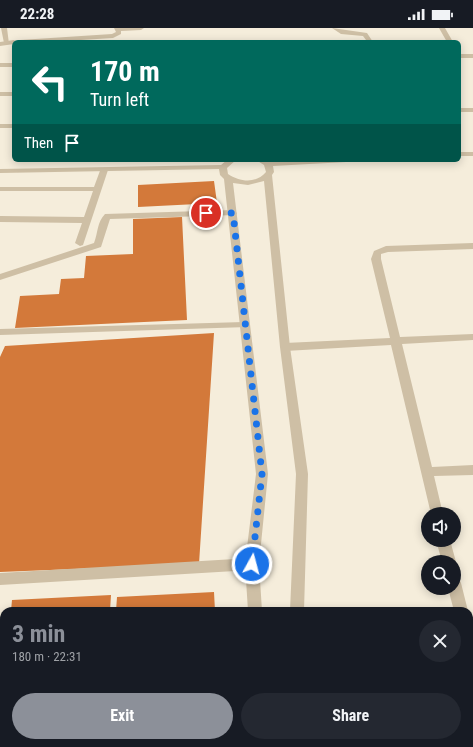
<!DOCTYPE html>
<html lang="en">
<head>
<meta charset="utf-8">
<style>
  body { margin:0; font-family:"Roboto Condensed",sans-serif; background:#242831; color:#f1f3f6; height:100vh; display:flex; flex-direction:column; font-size:15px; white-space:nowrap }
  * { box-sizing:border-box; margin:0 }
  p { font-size:13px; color:#9ea1a6 }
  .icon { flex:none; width:22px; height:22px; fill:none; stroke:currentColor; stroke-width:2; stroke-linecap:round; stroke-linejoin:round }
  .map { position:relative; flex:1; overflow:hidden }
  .details { position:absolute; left:0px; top:579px; width:473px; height:140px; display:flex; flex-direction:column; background:#171b24; border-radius:12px 12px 0 0; box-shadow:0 2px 10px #0003 }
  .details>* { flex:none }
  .top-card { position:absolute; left:12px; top:12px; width:449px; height:122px; border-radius:6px; box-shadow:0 2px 10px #0003; background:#00695c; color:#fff; overflow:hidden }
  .tools { position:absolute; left:421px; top:479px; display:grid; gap:8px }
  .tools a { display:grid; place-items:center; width:40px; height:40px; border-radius:50%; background:#171b24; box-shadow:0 2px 10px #0003; font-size:20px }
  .pin { position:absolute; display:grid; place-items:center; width:34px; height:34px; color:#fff; margin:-17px; border:2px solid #fff; border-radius:50%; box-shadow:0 1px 4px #0007 }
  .me { position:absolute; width:44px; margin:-22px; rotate:7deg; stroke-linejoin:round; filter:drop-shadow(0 0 3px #0008) }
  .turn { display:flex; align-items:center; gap:14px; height:84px; padding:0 12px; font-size:18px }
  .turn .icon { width:52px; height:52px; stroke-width:2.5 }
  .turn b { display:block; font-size:28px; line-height:34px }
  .then { display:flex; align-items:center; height:38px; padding:0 12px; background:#0003; gap:8px; font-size:15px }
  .round { display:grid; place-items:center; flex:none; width:42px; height:42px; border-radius:21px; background:#242831 }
  .summary { display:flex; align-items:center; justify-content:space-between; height:68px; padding:0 12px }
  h1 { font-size:24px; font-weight:700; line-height:30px; color:#8c9099 }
  .action { display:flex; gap:8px; margin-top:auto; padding:8px 12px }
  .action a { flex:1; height:46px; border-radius:24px; background:#8c9099; color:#fff; font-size:16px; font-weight:700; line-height:46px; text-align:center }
  .action a+a { background:#242831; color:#f1f3f6 }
  .status { display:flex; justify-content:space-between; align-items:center; height:28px; padding:0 20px; background:#171b24; direction:ltr }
  .status svg { height:11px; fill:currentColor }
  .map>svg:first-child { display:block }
  .building { fill:#d3793a }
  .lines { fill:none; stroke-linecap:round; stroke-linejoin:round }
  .service { fill:#cebfa5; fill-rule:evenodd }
  .minor { fill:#cebfa5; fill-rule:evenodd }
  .tertiary { fill:#cebfa5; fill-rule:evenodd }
  .route { stroke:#1a73e8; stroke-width:7; stroke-dasharray:0 12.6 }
</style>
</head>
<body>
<div class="status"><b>22:28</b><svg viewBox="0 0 49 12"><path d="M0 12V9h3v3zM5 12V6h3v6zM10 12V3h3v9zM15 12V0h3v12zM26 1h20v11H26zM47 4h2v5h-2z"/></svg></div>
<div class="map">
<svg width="473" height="719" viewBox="0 0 473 719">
  <rect width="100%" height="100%" fill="#f5eddb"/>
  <path class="building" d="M214 153 217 175 138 179V157Z
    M182 189 187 292 15 300 20 268 59 266 61 251 84 250 86 228 133 226V191Z
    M214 305 199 536 0 544V329L5 318Z
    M214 564 215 583H116L117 569Z
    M111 567 110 583H11L12 572Z
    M0 702H4V715H78V719H0Z
    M89 715H201V719H88Z"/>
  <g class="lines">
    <path class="service" d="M1 0H7L9 16 4 15Z
      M233 182 237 185 236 187 110 191 101 219 0 252V246L94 215C98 205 97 194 105 186Z
      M244 294 248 295 249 297 248 299 0 307V301Z
      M252 530 257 532 259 536 257 540 252 542 0 557V545Z"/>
    <path class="minor" d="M144 0 141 2 121 3V6L113 10 49 14H14V16L0 18V14L14 12 17 14 20 12 112 6 116 4 114 0Z
      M332 0 367 5 373 14H159L162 12H366L363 8 341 6Z
      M439 0H445L453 14H447Z
      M459 26H473V30H459Z
      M0 35H14V39H0Z
      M0 64H14V68H0Z
      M459 80H473V84H459Z
      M0 96H14V100H0Z
      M101 140 108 142 83 217 80 218 75 215 82 195 0 194V188L84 189 93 163H0V159H94Z
      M473 215V221L388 224 381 226V231L400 309 473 306V312L402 316 432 439 473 437V447L434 448 443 486H431L391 317 285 323 280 319 285 315 390 310 371 231 374 223 386 218Z
      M436 512H450L456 534 454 537V534H442Z
      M454 549 459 551 461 555 468 583H454L448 560H454Z
      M473 603V617L469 618V604Z"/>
    <path class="tertiary" d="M459 124H473V128H459Z
      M227 132H236L227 140 228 146C240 154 256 156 266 144L264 137 256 132 269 134 350 132 346 134 273 138 274 144 272 147 290 319 308 446 304 583H290L296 446 280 319 264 153 248 157 233 155 268 446 259 536 262 583H248L245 536 256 446 224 151 220 147 219 141 0 145V141L221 137Z
      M256 715H272V719H256Z
      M287 715H303V719H287Z"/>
  </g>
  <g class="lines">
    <path class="route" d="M206 185H233L262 446 252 536"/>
  </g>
</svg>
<div class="tools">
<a><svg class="icon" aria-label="sound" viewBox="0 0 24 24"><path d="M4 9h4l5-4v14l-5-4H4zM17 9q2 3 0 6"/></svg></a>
<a><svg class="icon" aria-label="search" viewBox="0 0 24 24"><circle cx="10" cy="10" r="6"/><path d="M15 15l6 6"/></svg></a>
</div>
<div class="pin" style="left:206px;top:185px;background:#d93025"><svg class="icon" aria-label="arrive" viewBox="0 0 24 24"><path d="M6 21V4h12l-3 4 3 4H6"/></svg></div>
<svg class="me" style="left:252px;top:536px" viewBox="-20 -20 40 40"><circle r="17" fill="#1a73e8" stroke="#fff" stroke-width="3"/><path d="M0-11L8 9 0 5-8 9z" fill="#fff"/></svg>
<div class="top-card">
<div class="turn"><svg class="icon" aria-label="left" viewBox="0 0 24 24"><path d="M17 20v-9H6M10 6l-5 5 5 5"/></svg><div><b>170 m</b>Turn left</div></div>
<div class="then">Then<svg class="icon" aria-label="arrive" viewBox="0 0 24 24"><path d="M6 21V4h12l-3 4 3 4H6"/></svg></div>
</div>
<section class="details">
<div class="summary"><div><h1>3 min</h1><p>180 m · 22:31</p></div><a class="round"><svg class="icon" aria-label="close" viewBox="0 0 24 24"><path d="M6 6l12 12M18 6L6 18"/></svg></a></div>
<div class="action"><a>Exit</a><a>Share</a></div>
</section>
</div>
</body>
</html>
